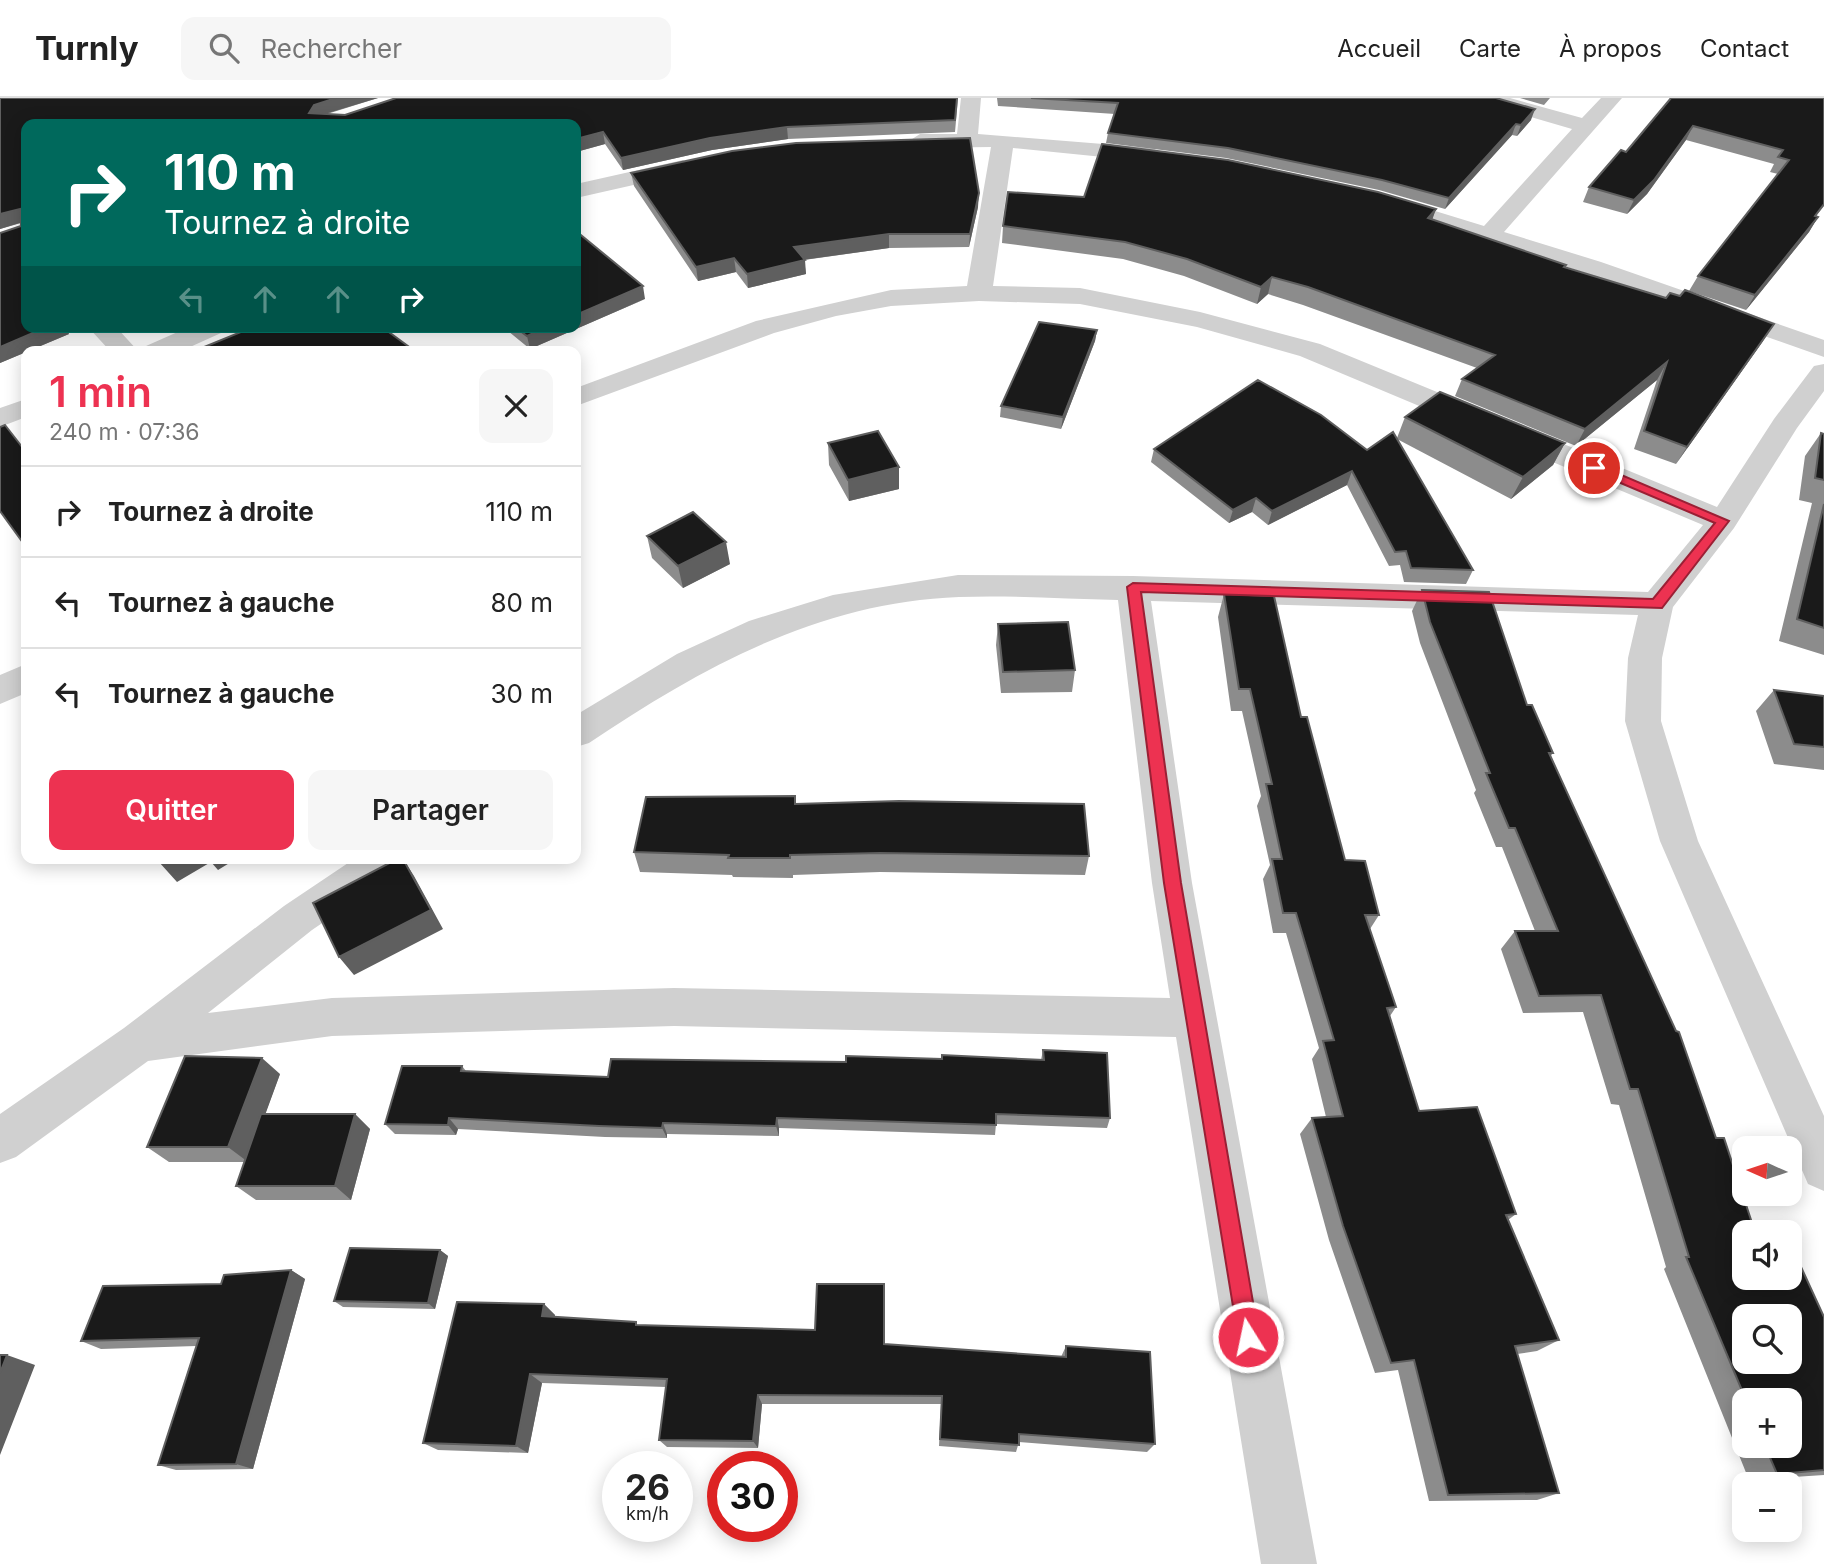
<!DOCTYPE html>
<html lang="fr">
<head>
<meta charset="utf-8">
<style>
  body { margin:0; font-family:Inter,sans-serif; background:#f6f6f6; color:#222; height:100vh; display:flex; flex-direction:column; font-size:26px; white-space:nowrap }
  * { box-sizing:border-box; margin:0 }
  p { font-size:23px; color:#767676 }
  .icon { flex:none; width:38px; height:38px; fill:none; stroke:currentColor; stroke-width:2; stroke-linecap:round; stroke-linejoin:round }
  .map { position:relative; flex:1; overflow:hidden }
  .side { position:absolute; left:21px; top:248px; width:560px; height:518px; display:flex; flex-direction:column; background:#fff; border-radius:14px; box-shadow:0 4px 18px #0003 }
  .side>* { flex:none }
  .guide { position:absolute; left:21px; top:21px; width:560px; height:214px; border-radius:14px; box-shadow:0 4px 18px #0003; background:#00695c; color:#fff; overflow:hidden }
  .needle { width:46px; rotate:273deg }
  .controls { position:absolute; left:1732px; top:1038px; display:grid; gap:14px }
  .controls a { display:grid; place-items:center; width:70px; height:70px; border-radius:14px; background:#fff; box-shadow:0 4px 18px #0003; font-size:35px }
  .speed { position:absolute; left:602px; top:1353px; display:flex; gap:14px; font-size:35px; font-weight:700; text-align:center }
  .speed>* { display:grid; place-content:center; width:91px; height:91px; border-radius:50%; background:#fff; box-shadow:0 4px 18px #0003; line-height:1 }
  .speed small { font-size:18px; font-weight:400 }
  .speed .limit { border:10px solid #d22; background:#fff; color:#111 }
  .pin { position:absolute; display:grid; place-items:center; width:60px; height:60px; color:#fff; margin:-30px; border:4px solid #fff; border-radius:50%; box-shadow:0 2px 7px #0007 }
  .me { position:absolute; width:77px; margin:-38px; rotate:350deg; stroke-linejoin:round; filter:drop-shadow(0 0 5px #0008) }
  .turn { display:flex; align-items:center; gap:24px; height:147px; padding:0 28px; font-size:32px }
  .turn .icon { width:91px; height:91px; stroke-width:2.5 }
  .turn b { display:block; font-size:49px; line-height:60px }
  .lanes { display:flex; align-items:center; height:66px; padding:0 28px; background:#0003; justify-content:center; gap:35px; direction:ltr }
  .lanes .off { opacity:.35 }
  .round { display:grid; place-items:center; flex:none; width:74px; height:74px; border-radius:14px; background:#f6f6f6 }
  .overview { display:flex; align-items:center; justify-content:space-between; height:119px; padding:0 28px }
  h1 { font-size:42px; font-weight:600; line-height:52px; color:#ed3251 }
  .cta { display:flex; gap:14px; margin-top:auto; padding:14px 28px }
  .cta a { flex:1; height:80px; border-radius:14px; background:#ed3251; color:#fff; font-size:28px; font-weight:600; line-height:80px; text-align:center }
  .cta a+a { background:#f6f6f6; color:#222 }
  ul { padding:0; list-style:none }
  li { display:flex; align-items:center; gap:21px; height:91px; padding:0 28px; border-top:2px solid #e0e0e0 }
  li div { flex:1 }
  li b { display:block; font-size:26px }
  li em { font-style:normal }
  header { display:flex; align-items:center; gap:42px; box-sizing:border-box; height:98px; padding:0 35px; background:#fff; border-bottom:2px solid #e0e0e0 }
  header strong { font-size:33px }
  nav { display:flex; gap:38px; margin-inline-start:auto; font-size:24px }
  .search { width:490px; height:63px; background:#f6f6f6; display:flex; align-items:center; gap:18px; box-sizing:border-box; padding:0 24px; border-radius:14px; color:#767676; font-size:26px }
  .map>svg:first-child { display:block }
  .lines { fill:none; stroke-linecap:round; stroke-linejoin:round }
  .minor { fill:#d0d0d0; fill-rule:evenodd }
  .wall { fill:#8c8c8c; fill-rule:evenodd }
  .shaded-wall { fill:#5f5f5f }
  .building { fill:#1a1a1a; stroke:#5f5f5f; stroke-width:2; fill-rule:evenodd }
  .route { fill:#ed3251; stroke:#9a2035; stroke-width:2 }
</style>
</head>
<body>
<header>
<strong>Turnly</strong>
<div class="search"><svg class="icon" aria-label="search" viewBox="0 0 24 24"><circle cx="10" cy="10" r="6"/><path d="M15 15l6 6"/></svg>Rechercher</div>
<nav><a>Accueil</a><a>Carte</a><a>À propos</a><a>Contact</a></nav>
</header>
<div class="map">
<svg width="1824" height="1466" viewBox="0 0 1824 1466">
  <rect width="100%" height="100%" fill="#fff"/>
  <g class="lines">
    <path class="minor" d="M961 0H981L978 36 1153 50 1164 57 1153 64 1013 50 993 188 1080 190 1200 214 1320 246 1717 409 1774 321 1814 268 1824 266V293L1797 330 1734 430 1673 509 1662 560 1661 623 1698 743 1824 1018V1093L1808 1086 1660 743 1625 623 1628 560 1638 517 1151 503 1192 785 1317 1466H1261L1176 939 674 928 332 938 148 963 16 1059 0 1065V1016L124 930 284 808 354 761H405L400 772 312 832 208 915 332 900 674 890 1170 900 1152 785 1118 502C1066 501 1012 497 959 499 820 504 702 569 589 645L576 649V617L677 556 749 523 833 497 958 477 1133 478 1648 494 1703 427 1300 258 1197 229 1080 206 979 203 891 208 836 218 774 235 576 308V290L756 223 891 192 967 188 991 49 920 50 909 43 920 36H957Z
      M1477 0H1510L1582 20 1601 0H1622L1504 134 1601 164 1824 242V259L1583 174 1375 109 1371 104 1375 99 1383 97 1484 128 1572 31 1480 4Z
      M683 62 694 69 691 74 576 100V86Z
      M88 229H116L139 254H111Z
      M189 229H225L221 235 179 254H143L146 248Z
      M26 301V319L0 329V310Z
      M26 566V595L0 606V577Z"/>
  </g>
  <path class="wall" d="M0 0H378L327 16 345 17 396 0H958L955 34 788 41 712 52 623 72 605 46 576 54V26H26V229H65L69 236 0 265V135L21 128V125L0 131Z
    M997 0H1496L1531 22 1517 38 1512 37 1445 111 1379 92 1226 60 1106 45 1108 35 1115 16 998 8Z
    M1520 0H1550L1544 7Z
    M1671 0H1824V108L1816 118 1818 119 1809 134 1746 212 1689 193 1698 178 1778 76 1770 74 1774 66 1686 42 1647 96 1627 116 1583 104 1589 89 1626 54Z
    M631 75 978 109 969 149 889 150 804 162 806 176 748 190 736 174 698 183 634 88Z
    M1084 99 1436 111 1432 121 1565 169 1763 243 1676 366 1634 351 1657 282 1576 348 1455 298 1462 281 1477 270 1303 207 1268 196 1257 206 1184 178 1123 161 1002 145 1003 128Z
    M645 201 530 251 503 229H576Z
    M232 229H382L240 235Z
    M1097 232 1095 243 1061 331 1000 319 1001 308Z
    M1405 319 1565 345 1553 367 1511 401 1397 341 1473 472 1466 486 1404 484 1400 467 1389 468 1347 387 1268 427 1252 414 1229 425 1151 364 1154 351 1367 352 1397 340Z
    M1821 335 1824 336V557L1779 543 1812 405 1799 402 1805 358Z
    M828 345 899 391 849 403 829 367Z
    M647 438 730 466 683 490 652 460Z
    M1422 492 1527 607 1553 655 1550 659 1745 1180 1824 1219V1377L1749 1382 1664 1171 1666 1169 1619 1007 1611 1006 1583 914 1523 915 1501 851 1515 833H1535L1502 749H1496L1474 695 1476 692 1420 545 1412 513ZM1745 1302H1790V1348H1745Z
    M1224 496 1301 619 1345 762 1379 817 1370 831 1396 909 1390 918 1419 1013 1516 1116 1508 1122 1559 1242 1537 1253 1517 1256 1559 1395 1537 1402 1429 1403 1398 1272 1375 1275 1329 1142 1300 1036 1312 1020 1326 1019 1312 961 1319 950 1286 835H1273L1263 781 1270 767 1257 708 1261 698 1242 613H1231L1218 519Z
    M998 526 1075 572 1072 594 1001 595 996 547Z
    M1774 592 1824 598V672L1774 666 1756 613Z
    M796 706 1089 758 1085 777 880 774 793 777V780L733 779 732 777 640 774 634 754Z
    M1043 952 1110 1020 1107 1030 996 1026 995 1037 779 1030V1038L667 1036V1040L605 1039 458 1031 456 1037 395 1036 385 1026 462 968 466 973 608 979 846 964 942 961 1041 962Z
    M280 976 265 1016H355L370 1031 351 1102H256L236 1088 245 1064H169L147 1049Z
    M440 1152 448 1158 435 1211 343 1209 334 1203Z
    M291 1172 305 1181 253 1371 176 1372 158 1367 196 1248 101 1251 81 1243Z
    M884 1186 885 1246 1061 1259 1066 1248 1155 1346 1147 1354 1019 1344 1016 1354 939 1348 941 1306H762L758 1350 667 1349 659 1342 666 1289 542 1285 528 1355 438 1352 423 1345 544 1206 555 1217V1219L639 1227 815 1232Z"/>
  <path class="shaded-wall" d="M336 0H378L318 18 309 15 314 7Z
    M1535 11 1531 22 1517 38 1521 27Z
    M1516 26 1512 37 1445 111 1449 100Z
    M1693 28 1686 42 1647 96 1627 116 1634 102Z
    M787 29 788 41 712 52 623 72 621 60 710 40Z
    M603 34 605 46 576 54V41Z
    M979 95 978 109 969 149 970 136Z
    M20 111 26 123 0 131V116Z
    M1436 111 1430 128 1428 120Z
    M1818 119 1809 134 1746 212 1755 197Z
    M889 136V150L795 163 794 149Z
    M734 160 736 174 698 183 696 169Z
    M805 162 806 176 748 190 747 176Z
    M1272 179 1268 196 1257 206 1261 189Z
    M643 188 645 201 530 251 527 238 547 229H576V217Z
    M1774 226 1763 243 1676 366 1687 349Z
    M47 229H65L69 236 0 265V249Z
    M1097 232 1095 243 1061 331 1063 319Z
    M1667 264 1657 282 1576 348 1585 331Z
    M1565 345 1553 367 1511 401 1523 379Z
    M899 369V391L849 403 848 382Z
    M1352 373 1347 387 1268 427 1272 413Z
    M1256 400 1252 414 1229 425 1233 412Z
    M726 444 730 466 683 490 678 468Z
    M164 761H236L218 772 211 764 177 784 159 764Z
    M403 761 414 778 443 831 354 877 339 859Z
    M262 960 280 976 248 1064 228 1049Z
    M355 1016 370 1031 351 1102 335 1088Z
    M449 1020 458 1031 456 1037 448 1027Z
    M777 1020 779 1030V1038L776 1028Z
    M663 1025 667 1036V1040L662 1030Z
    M440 1152 448 1158 435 1211 428 1205Z
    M291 1172 305 1181 253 1371 236 1366Z
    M884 1186 885 1197 884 1256Z
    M544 1206 555 1217 553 1229 542 1218Z
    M7 1257 35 1267 0 1357V1275Z
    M530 1276 542 1285 528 1355 516 1348Z
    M758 1297 762 1306 758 1350 753 1343Z"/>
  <path class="building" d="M0 0H336L314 7 309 15 345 17 396 0H957L955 22 787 29 710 40 621 60 603 34 576 41V26H26V229H47L0 249V135L21 128 20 111 0 116Z
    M1031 0H1496L1535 11 1521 27 1516 26 1449 100 1382 82 1228 50 1108 35 1118 5Z
    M1671 0H1824V106L1815 118 1818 119 1755 197 1698 178 1789 62 1778 59 1783 52 1693 28 1654 82 1634 102 1589 89 1621 52 1626 54Z
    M970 40 979 95 970 136H889L794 149 805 162 747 176 734 160 696 169 631 75 732 53 796 45Z
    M1102 46 1228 62 1378 94 1436 111 1428 120 1566 167 1564 169 1666 200 1670 195 1680 198 1685 192 1774 226 1687 349 1644 333 1667 264 1585 331 1462 281 1495 257 1308 189 1272 179 1261 189 1187 161 1125 144 1003 128 1008 94 1084 99Z
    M576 133 643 188 576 217Z
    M1039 224 1097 232 1063 319 1001 308Z
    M243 229H382L416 254H192L246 232Z
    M515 229H547L527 238Z
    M1258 282 1321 317 1367 352 1393 334 1473 472 1411 470 1406 453 1395 454 1352 373 1272 413 1256 400 1233 412 1154 351Z
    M1440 294 1565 345 1523 379 1405 319Z
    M5 327 26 354V449L0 413V329Z
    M878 333 899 369 848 382 828 345Z
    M1821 335 1824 336V382L1815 380Z
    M1824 406V530L1797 521Z
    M693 414 726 444 678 468 647 438Z
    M1422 492 1489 494 1527 607H1532L1553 655H1549L1676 933 1679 934 1716 1040H1724L1755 1134H1745V1180H1790V1158H1796L1824 1219V1372L1777 1376 1765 1348H1790V1302H1746L1686 1159H1689L1638 991H1630L1601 897 1539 898 1515 833H1558L1515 730H1509L1486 675H1490L1430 524ZM1745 1218H1790V1264H1745Z
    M1224 496 1274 498 1301 619H1307L1345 762 1365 763 1379 817H1365L1396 909 1387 910 1419 1013 1477 1009 1516 1116 1506 1117 1559 1242 1515 1248 1559 1395 1448 1397 1414 1262 1391 1265 1343 1128 1312 1020 1343 1018 1323 943 1334 942 1296 815H1283L1272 761H1282L1266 686H1272L1250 591H1239Z
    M1068 524 1075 572 1003 574 998 526Z
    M1774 592 1824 598V649L1794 646Z
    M795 698V706L899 703 1084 706 1089 758 880 755 790 757V760H728L729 757 634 754 646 699Z
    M397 761H403L431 812 339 859 313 805Z
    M1043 952 1107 955 1110 1020 996 1016V1027L777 1020 776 1028 663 1025 662 1030 599 1028 449 1020 448 1027 385 1026 402 968H462L461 973 608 979 611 961 846 964V958L942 961V957L1044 962Z
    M185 958 262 960 228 1049H147Z
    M261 1016H355L335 1088H236Z
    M350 1150 440 1152 428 1205 334 1203Z
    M291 1172 236 1366 158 1367 199 1240 81 1243 103 1188 221 1186 224 1177Z
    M817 1186H884V1246L1066 1259V1248L1150 1254 1155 1346 1019 1336V1347L940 1341 942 1298 758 1297 753 1343 659 1342 667 1281 530 1276 516 1348 423 1345 457 1204 544 1206 542 1218 636 1224V1227L815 1232Z
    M0 1257H7L0 1275Z"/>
  <path class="route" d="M1590 367H1598L1729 423 1662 510 1141 494 1181 785 1259 1239 1256 1246 1248 1249 1241 1246 1238 1239 1164 785 1127 489 1133 485 1653 501 1715 425 1590 372Z"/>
</svg>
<div class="controls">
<a><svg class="needle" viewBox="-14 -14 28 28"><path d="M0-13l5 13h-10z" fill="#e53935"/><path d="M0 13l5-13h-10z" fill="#767676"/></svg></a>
<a><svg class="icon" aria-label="sound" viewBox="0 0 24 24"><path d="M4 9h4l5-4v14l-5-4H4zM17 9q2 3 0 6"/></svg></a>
<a><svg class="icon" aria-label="search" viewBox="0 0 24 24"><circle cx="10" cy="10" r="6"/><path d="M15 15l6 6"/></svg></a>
<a>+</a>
<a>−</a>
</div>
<div class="speed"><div>26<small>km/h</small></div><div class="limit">30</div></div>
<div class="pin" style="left:1594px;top:370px;background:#d93025"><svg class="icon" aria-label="arrive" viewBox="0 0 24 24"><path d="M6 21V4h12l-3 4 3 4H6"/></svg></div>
<svg class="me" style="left:1248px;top:1239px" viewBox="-20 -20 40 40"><circle r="17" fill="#ed3251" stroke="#fff" stroke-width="3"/><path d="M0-11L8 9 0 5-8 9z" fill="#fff"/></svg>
<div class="guide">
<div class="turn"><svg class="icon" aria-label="right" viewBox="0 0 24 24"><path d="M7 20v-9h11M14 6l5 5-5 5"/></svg><div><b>110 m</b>Tournez à droite</div></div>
<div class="lanes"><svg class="icon off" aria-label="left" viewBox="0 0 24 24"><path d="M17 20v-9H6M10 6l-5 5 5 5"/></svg><svg class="icon off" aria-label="ahead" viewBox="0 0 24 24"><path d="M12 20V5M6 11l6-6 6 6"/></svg><svg class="icon off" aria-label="ahead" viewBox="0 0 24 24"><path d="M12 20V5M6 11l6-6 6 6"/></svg><svg class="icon" aria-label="right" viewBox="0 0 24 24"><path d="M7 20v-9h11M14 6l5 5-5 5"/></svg></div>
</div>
<section class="side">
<div class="overview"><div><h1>1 min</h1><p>240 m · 07:36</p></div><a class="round"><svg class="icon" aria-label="close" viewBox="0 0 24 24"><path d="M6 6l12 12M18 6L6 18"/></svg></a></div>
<ul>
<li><svg class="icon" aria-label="right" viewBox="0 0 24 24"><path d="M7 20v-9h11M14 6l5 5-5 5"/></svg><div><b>Tournez à droite</b></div><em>110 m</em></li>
<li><svg class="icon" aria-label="left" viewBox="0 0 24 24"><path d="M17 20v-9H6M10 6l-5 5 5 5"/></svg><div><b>Tournez à gauche</b></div><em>80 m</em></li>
<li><svg class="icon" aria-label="left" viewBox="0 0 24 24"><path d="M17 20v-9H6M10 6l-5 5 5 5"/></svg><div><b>Tournez à gauche</b></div><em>30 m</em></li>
</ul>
<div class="cta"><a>Quitter</a><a>Partager</a></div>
</section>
</div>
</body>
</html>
